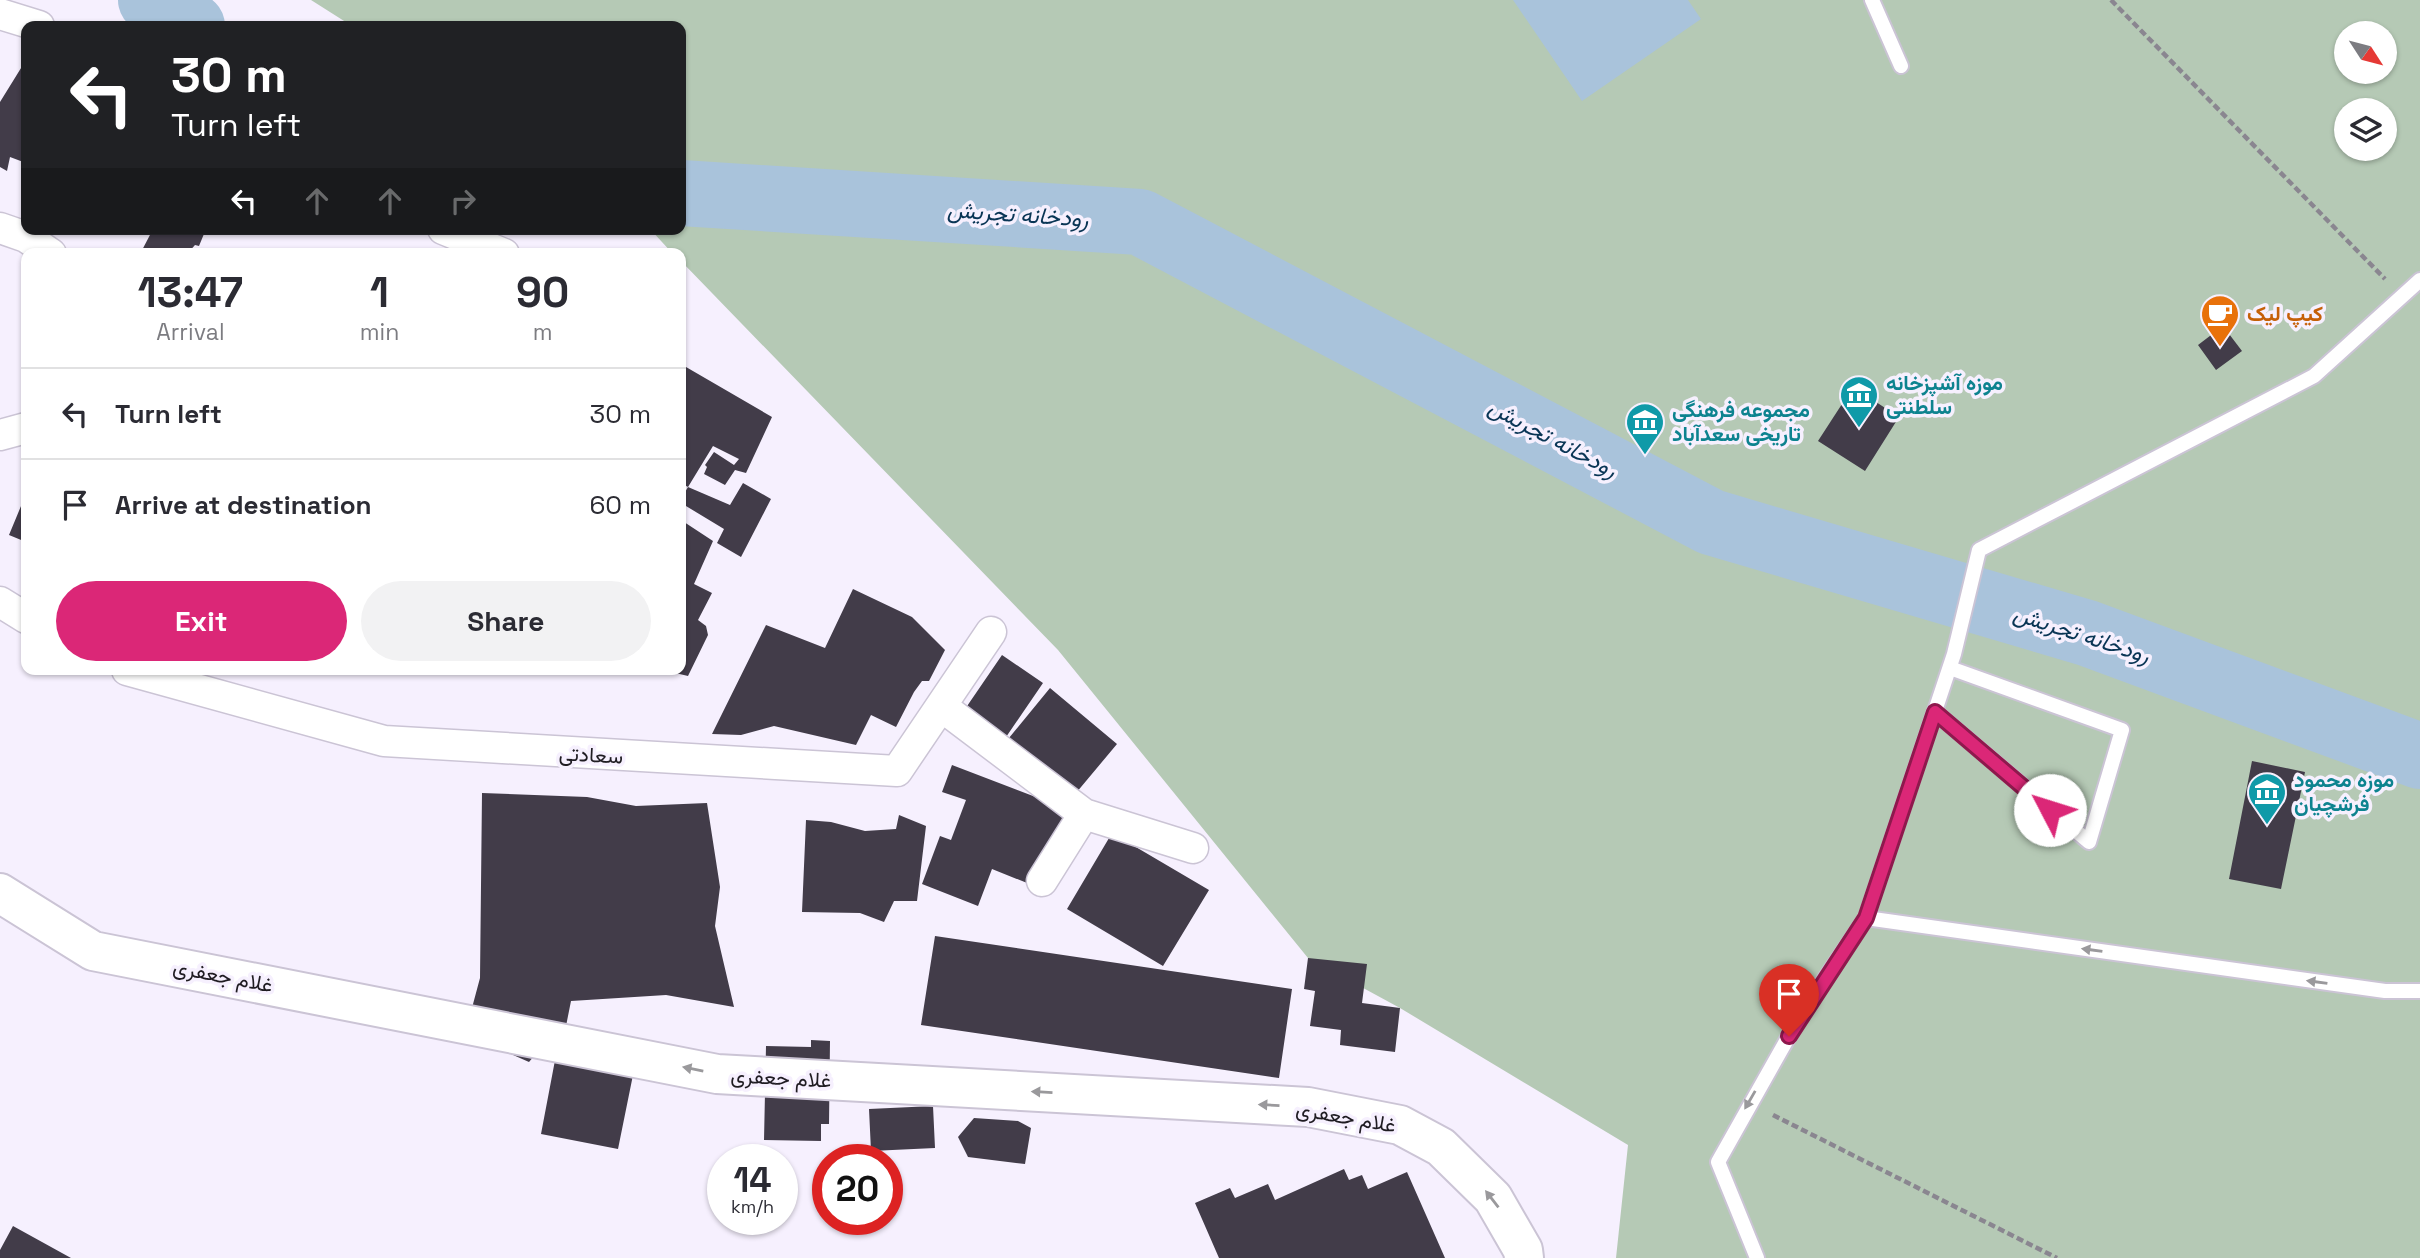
<!DOCTYPE html>
<html lang="en">
<head>
<meta charset="utf-8">
<style>
  body { margin:0; font-family:"Space Grotesk",Vazirmatn,sans-serif; background:#f2f2f3; color:#2b2b33; height:100vh; display:flex; flex-direction:column; font-size:26px; white-space:nowrap }
  * { box-sizing:border-box; margin:0 }
  p { font-size:23px; color:#7c7c81 }
  .icon { flex:none; width:38px; height:38px; fill:none; stroke:currentColor; stroke-width:2; stroke-linecap:round; stroke-linejoin:round }
  .map { position:relative; flex:1; overflow:hidden }
  .drawer { position:absolute; left:21px; top:248px; width:665px; height:427px; display:flex; flex-direction:column; background:#fff; border-radius:14px; box-shadow:0 2px 5px #0004 }
  .drawer>* { flex:none }
  .top-card { position:absolute; left:21px; top:21px; width:665px; height:214px; border-radius:14px; box-shadow:0 2px 5px #0004; background:#202124; color:#fff; overflow:hidden }
  .needle { width:46px; rotate:126deg }
  .tools { position:absolute; left:2334px; top:21px; display:grid; gap:14px }
  .tools a { display:grid; place-items:center; width:63px; height:63px; border-radius:50%; background:#fff; box-shadow:0 2px 5px #0004; font-size:35px }
  .speed { position:absolute; left:707px; top:1144px; display:flex; gap:14px; font-size:35px; font-weight:700; text-align:center }
  .speed>* { display:grid; place-content:center; width:91px; height:91px; border-radius:50%; background:#fff; box-shadow:0 2px 5px #0004; line-height:1 }
  .speed small { font-size:18px; font-weight:400 }
  .speed .limit { border:10px solid #d22; background:#fff; color:#111 }
  .pin { position:absolute; display:grid; place-items:center; width:60px; height:60px; color:#fff; margin:-72px -30px; border-radius:50% 50% 50% 0; rotate:-45deg; box-shadow:0 0 7px #0007 }
  .pin .icon { rotate:45deg }
  .me { position:absolute; width:77px; margin:-38px; rotate:310deg; stroke-linejoin:round; filter:drop-shadow(0 0 5px #0008) }
  .turn { display:flex; align-items:center; gap:24px; height:147px; padding:0 35px; font-size:32px }
  .turn .icon { width:91px; height:91px; stroke-width:2.5 }
  .turn b { display:block; font-size:49px; line-height:60px }
  .lanes { display:flex; align-items:center; height:66px; padding:0 35px; background:#0003; justify-content:center; gap:35px; direction:ltr }
  .lanes .off { opacity:.35 }
  .eta { display:flex; justify-content:space-evenly; align-items:center; height:119px; text-align:center }
  .eta b { font-size:42px; font-weight:700; line-height:49px }
  .action { display:flex; gap:14px; margin-top:auto; padding:14px 35px }
  .action a { flex:1; height:80px; border-radius:42px; background:#db2777; color:#fff; font-size:28px; font-weight:700; line-height:80px; text-align:center }
  .action a+a { background:#f2f2f3; color:#2b2b33 }
  ul { padding:0; list-style:none }
  li { display:flex; align-items:center; gap:21px; height:91px; padding:0 35px; border-top:2px solid #e1e1e2 }
  li div { flex:1 }
  li b { display:block; font-size:26px }
  li em { font-style:normal }
  .map>svg:first-child { display:block }
  .green { fill:#b5c9b5; fill-rule:evenodd }
  .water { fill:#a9c3db }
  .lines { fill:none; stroke-linecap:round; stroke-linejoin:round }
  .river { stroke:#a9c3db; stroke-width:66 }
  .building { fill:#423c49 }
  .service-casing { stroke:#cbc4d5; stroke-width:18 }
  .minor-casing { stroke:#cbc4d5; stroke-width:33 }
  .secondary-casing { stroke:#cbc4d5; stroke-width:42 }
  .path { stroke:#8a8690; stroke-width:4.5; stroke-dasharray:7 3.5; stroke-linecap:butt }
  .service { stroke:#fff; stroke-width:14 }
  .minor { stroke:#fff; stroke-width:30 }
  .secondary { stroke:#fff; stroke-width:38 }
  .oneway { fill:#9a999c }
  .route-casing { stroke:#8e194d; stroke-width:18 }
  .route { stroke:#db2777; stroke-width:12 }
  .labels { text-anchor:middle; stroke-width:7; stroke-linejoin:round; paint-order:stroke }
  .food-label { font-size:21px; font-weight:bold; fill:#c56008; stroke:#f6f0fe; text-anchor:start }
  .culture-label { font-size:21px; font-weight:bold; fill:#0d838f; stroke:#f6f0fe; text-anchor:start }
  .street-label { font-size:21px; fill:#1f1c22; stroke:#f6f0fe }
  .water-label { font-size:23px; font-style:italic; fill:#093555; stroke:#f6f0fe }
</style>
</head>
<body>
<div class="map">
<svg width="2420" height="1258" viewBox="0 0 2420 1258">
  <rect width="100%" height="100%" fill="#f6f0fe"/>
  <path class="green" d="M311 0H2420V1258H1616L1628 1145 1400 1008 1308 958 1058 650 681 261V254H673L650 229H681V26H352ZM2347 33H2385V72H2347ZM2347 110H2385V149H2347Z"/>
  <path class="water" d="M1513 0H1688L1701 19 1582 101Z"/>
  <g class="lines">
    <path class="river" d="M151 0 192 26
      M681 193 1140 222 1711 522 2087 633 2420 756"/>
  </g>
  <path class="building" d="M26 60V163L10 157 7 171 0 167V102Z
    M158 229H206L199 246 195 245 187 254H140L151 233Z
    M2223 326 2242 351 2216 370 2198 345Z
    M686 367 772 417 746 473 735 470 725 485 704 474 707 467 705 465 714 452 734 465 739 459 713 446 688 487 681 483V369Z
    M1853 387 1899 417 1865 471 1818 441Z
    M743 483 771 499 741 557 717 543 724 529 681 503V499L688 487 730 505Z
    M26 494V542L9 535Z
    M681 520 713 541 694 584 712 593 698 620 706 626 708 635 688 676 667 671 681 670Z
    M853 589 912 617 945 650 929 681H922L914 692 896 727 871 715 856 745 774 726 741 735 712 734 766 625 825 648Z
    M1002 655 1043 683 1004 740 963 712Z
    M1050 688 1117 744 1071 799 1004 744Z
    M2252 761 2305 772 2281 889 2229 879Z
    M952 765 1067 809 1037 887 992 869 978 906 922 884 940 836 951 840 966 800 942 792Z
    M482 793 587 797 636 806 707 803 720 887 715 926 734 1007 666 995 571 1001 561 1051 541 1048 529 1062 465 1034 480 978Z
    M899 815 926 826 917 901H894L884 922 860 913 802 912 806 820 831 822 865 831 896 829Z
    M1112 833 1209 890 1163 966 1067 909Z
    M935 936 1292 989 1279 1078 921 1025Z
    M1308 958 1367 964 1362 1003 1400 1008 1395 1052 1340 1045 1341 1030 1310 1026 1315 991 1304 989Z
    M811 1040 830 1041 829 1124H821V1141L764 1140 766 1046 811 1047Z
    M556 1055 634 1070 618 1149 541 1134Z
    M933 1106 935 1148 871 1151 869 1109Z
    M974 1118 1018 1121 1031 1128 1025 1164 968 1157 958 1137Z
    M1344 1169 1349 1180 1362 1175 1368 1189 1407 1172 1445 1258H1219L1195 1203 1230 1188 1235 1198 1268 1184 1275 1200Z
    M13 1226 71 1258H0V1250Z"/>
  <g class="lines">
    <defs>
      <path id="service" d="M1872 0 1901 66
        M1935 712 2089 842 2122 730 1950 668
        M1866 918 2385 991H2420
        M1757 1258 1718 1162 1802 1013 1866 918 1954 654 1979 550 2314 376 2420 280"/>
      <path id="minor" d="M0 14 39 26
        M0 228 26 237 51 254
        M443 229 504 254
        M0 435 26 428
        M0 602 26 618
        M127 670 384 741 897 771 991 632
        M941 706 1084 814 1193 848
        M1042 881 1084 814"/>
      <path id="secondary" d="M0 893 93 951 717 1074 1308 1107 1400 1125 1441 1147 1493 1198 1523 1250 1524 1258"/>
    </defs>
    <use href="#service" class="service-casing"/>
    <use href="#minor" class="minor-casing"/>
    <use href="#secondary" class="secondary-casing"/>
    <path class="path" d="M2111 0 2385 279
      M1773 1115 2057 1258"/>
    <use href="#service" class="service"/>
    <use href="#minor" class="minor"/>
    <use href="#secondary" class="secondary"/>
  </g>
  <defs><path id="oneway-solid" d="M-6-.8H1V-3.2L6.5 0L1 3.2V.8H-6Z" transform="scale(1.75)"/></defs>
  <g class="oneway">
    <use href="#oneway-solid" transform="translate(2092 950) rotate(-172)"/>
    <use href="#oneway-solid" transform="translate(2317 982) rotate(-172)"/>
    <use href="#oneway-solid" transform="translate(693 1069) rotate(-169)"/>
    <use href="#oneway-solid" transform="translate(1042 1092) rotate(-177)"/>
    <use href="#oneway-solid" transform="translate(1750 1100) rotate(120)"/>
    <use href="#oneway-solid" transform="translate(1269 1105) rotate(-177)"/>
    <use href="#oneway-solid" transform="translate(1492 1199) rotate(-128)"/>
  </g>
  <g class="lines">
    <defs>
      <path id="route" d="M1789 1036 1866 918 1935 712 2050 810"/>
    </defs>
    <use href="#route" class="route-casing"/>
    <use href="#route" class="route"/>
  </g>
  <defs>
    <symbol id="cafe-pin" viewBox="-11 -11 22 30"><path d="M0 17L-7.5 6A9.5 9.5 0 1 1 7.5 6Z" fill="#e8710a" stroke="#f6f0fe"/><path d="M-5.5-4.5H6V0H3Q3 3.5 0 3.5H-2.5Q-5.5 3.5-5.5 0ZM3-3.2v2h1.7v-2ZM-6 4.5H4V6H-6Z" fill="#fff"/></symbol>
    <symbol id="museum-pin" viewBox="-11 -11 22 30"><path d="M0 17L-7.5 6A9.5 9.5 0 1 1 7.5 6Z" fill="#0f9aa8" stroke="#f6f0fe"/><path d="M0-6L6-3V-2H-6V-3ZM-5-1h2V3h-2ZM-1-1h2V3h-2ZM3-1h2V3H3ZM-6 4H6V6H-6Z" fill="#fff"/></symbol>
  </defs>
  <g fill-rule="evenodd">
    <use href="#cafe-pin" x="2198" y="292" width="44" height="60"/>
    <use href="#museum-pin" x="1837" y="373" width="44" height="60"/>
    <use href="#museum-pin" x="1623" y="400" width="44" height="60"/>
    <use href="#museum-pin" x="2245" y="770" width="44" height="60"/>
  </g>
  <g class="labels">
    <g class="food-label">
      <text x="2247" y="321">کیپ لیک</text>
    </g>
    <g class="culture-label">
      <text x="1886" y="390">موزه آشپزخانه<tspan x="1886" dy="24">سلطنتی</tspan></text>
      <text x="1672" y="417">مجموعه فرهنگی<tspan x="1672" dy="24">تاریخی سعدآباد</tspan></text>
      <text x="2294" y="787">موزه محمود<tspan x="2294" dy="24">فرشچیان</tspan></text>
    </g>
    <g class="street-label">
      <text transform="translate(591 755) rotate(3)" y="7">سعادتی</text>
      <text transform="translate(223 976) rotate(11)" y="7">غلام جعفری</text>
      <text transform="translate(781 1078) rotate(3)" y="7">غلام جعفری</text>
      <text transform="translate(1346 1117) rotate(10)" y="7">غلام جعفری</text>
    </g>
    <g class="water-label">
      <text transform="translate(1018 214) rotate(4)" y="8">رودخانه تجریش</text>
      <text transform="translate(1553 438) rotate(28)" y="8">رودخانه تجریش</text>
      <text transform="translate(2082 634) rotate(18)" y="8">رودخانه تجریش</text>
    </g>
  </g>
</svg>
<div class="tools">
<a><svg class="needle" viewBox="-14 -14 28 28"><path d="M0-13l5 13h-10z" fill="#e53935"/><path d="M0 13l5-13h-10z" fill="#7c7c81"/></svg></a>
<a><svg class="icon" aria-label="layers" viewBox="0 0 24 24"><path d="M12 4l9 5-9 5-9-5zM3 14l9 5 9-5"/></svg></a>
</div>
<div class="speed"><div>14<small>km/h</small></div><div class="limit">20</div></div>
<div class="pin" style="left:1789px;top:1036px;background:#d93025"><svg class="icon" aria-label="arrive" viewBox="0 0 24 24"><path d="M6 21V4h12l-3 4 3 4H6"/></svg></div>
<svg class="me" style="left:2050px;top:810px" viewBox="-20 -20 40 40"><circle r="19" fill="#fff"/><path d="M0-13L10 11 0 6-10 11z" fill="#db2777"/></svg>
<div class="top-card">
<div class="turn"><svg class="icon" aria-label="left" viewBox="0 0 24 24"><path d="M17 20v-9H6M10 6l-5 5 5 5"/></svg><div><b>30 m</b>Turn left</div></div>
<div class="lanes"><svg class="icon" aria-label="left" viewBox="0 0 24 24"><path d="M17 20v-9H6M10 6l-5 5 5 5"/></svg><svg class="icon off" aria-label="ahead" viewBox="0 0 24 24"><path d="M12 20V5M6 11l6-6 6 6"/></svg><svg class="icon off" aria-label="ahead" viewBox="0 0 24 24"><path d="M12 20V5M6 11l6-6 6 6"/></svg><svg class="icon off" aria-label="right" viewBox="0 0 24 24"><path d="M7 20v-9h11M14 6l5 5-5 5"/></svg></div>
</div>
<section class="drawer">
<div class="eta">
<div><b>13:47</b><p>Arrival</p></div>
<div><b>1</b><p>min</p></div>
<div><b>90</b><p>m</p></div>
</div>
<ul>
<li><svg class="icon" aria-label="left" viewBox="0 0 24 24"><path d="M17 20v-9H6M10 6l-5 5 5 5"/></svg><div><b>Turn left</b></div><em>30 m</em></li>
<li><svg class="icon" aria-label="arrive" viewBox="0 0 24 24"><path d="M6 21V4h12l-3 4 3 4H6"/></svg><div><b>Arrive at destination</b></div><em>60 m</em></li>
</ul>
<div class="action"><a>Exit</a><a>Share</a></div>
</section>
</div>
</body>
</html>
